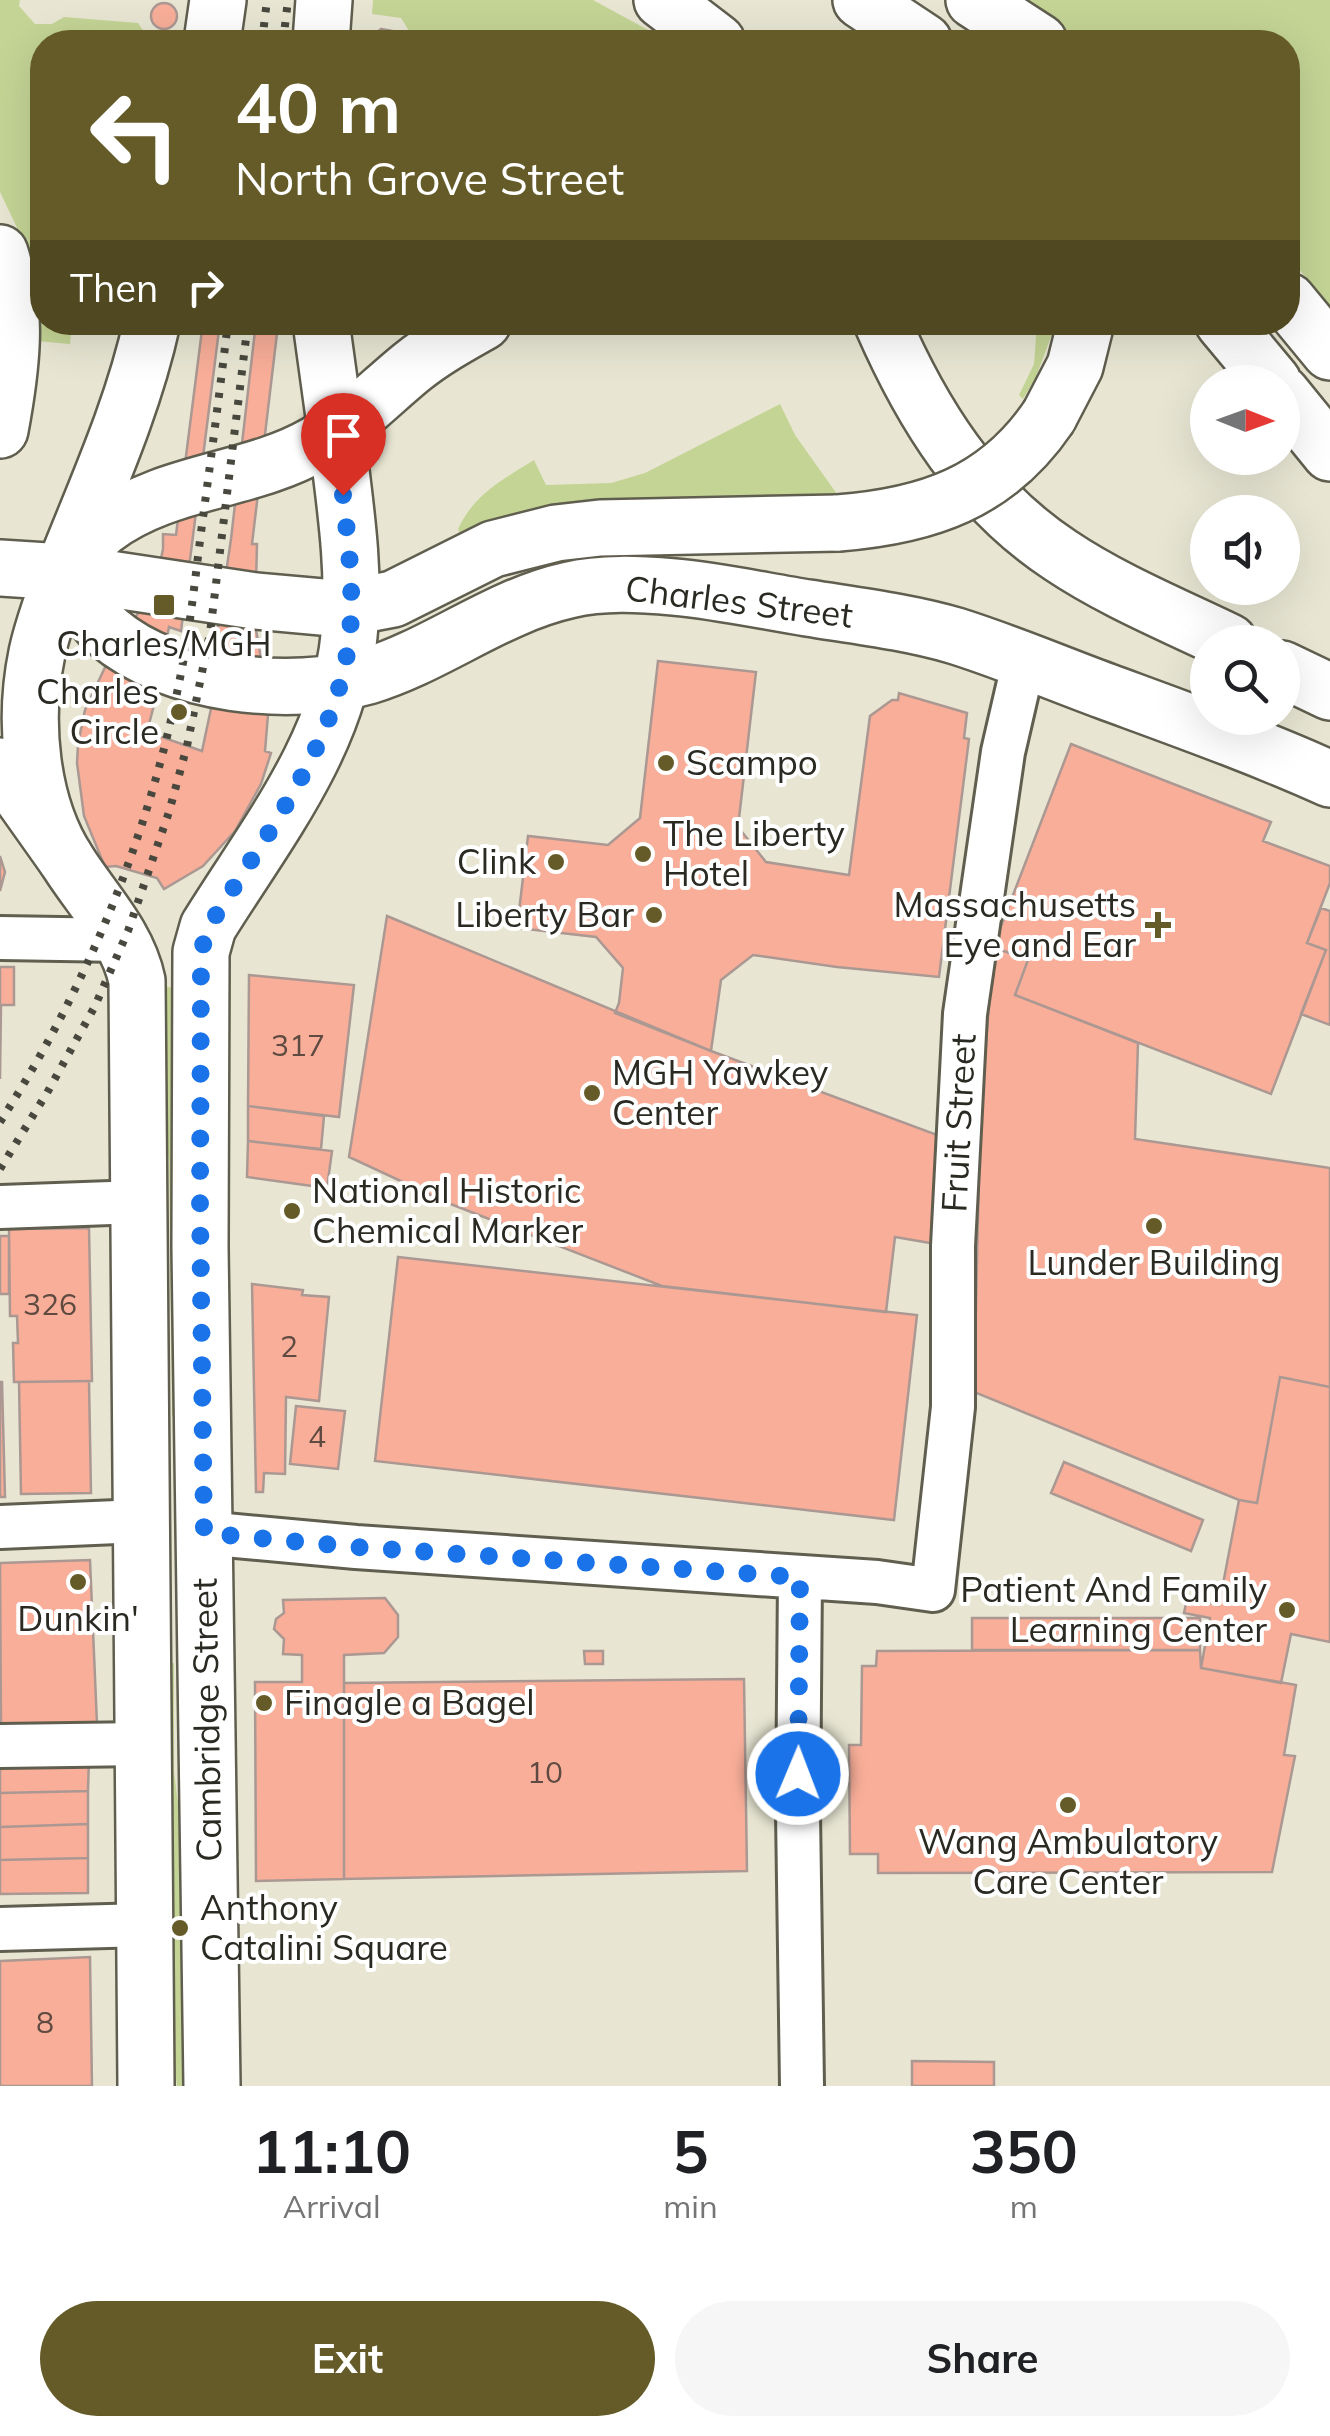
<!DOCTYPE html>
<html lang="en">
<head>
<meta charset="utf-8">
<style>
  body { margin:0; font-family:Mulish,sans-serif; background:#f6f6f6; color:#202124; height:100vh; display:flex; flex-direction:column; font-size:38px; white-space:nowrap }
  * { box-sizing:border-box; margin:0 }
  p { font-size:32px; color:#757577 }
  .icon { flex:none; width:55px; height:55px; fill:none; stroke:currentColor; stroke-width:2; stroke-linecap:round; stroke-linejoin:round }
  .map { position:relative; height:2086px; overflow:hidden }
  .side { display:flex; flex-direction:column; background:#fff; flex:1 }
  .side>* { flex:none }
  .top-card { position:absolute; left:30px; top:30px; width:1270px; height:305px; border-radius:40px; box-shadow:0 10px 40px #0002; background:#645b28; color:#fff; overflow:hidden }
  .needle { width:65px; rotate:91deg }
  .tools { position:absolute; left:1190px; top:365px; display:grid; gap:20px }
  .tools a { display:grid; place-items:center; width:110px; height:110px; border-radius:50%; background:#fff; box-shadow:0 10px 40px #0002; font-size:50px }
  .pin { position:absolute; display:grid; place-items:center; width:85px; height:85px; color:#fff; margin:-102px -42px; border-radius:50% 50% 50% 0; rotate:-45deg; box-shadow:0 0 10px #0007 }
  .pin .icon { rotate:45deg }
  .me { position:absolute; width:110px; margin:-55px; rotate:1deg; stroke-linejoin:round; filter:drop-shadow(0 0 8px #0008) }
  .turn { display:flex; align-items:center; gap:35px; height:210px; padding:0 40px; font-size:45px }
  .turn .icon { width:130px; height:130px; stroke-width:2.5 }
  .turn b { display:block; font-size:70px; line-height:85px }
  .then { display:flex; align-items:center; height:95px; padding:0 40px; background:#0003; gap:20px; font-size:38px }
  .eta { display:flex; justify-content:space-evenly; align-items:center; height:170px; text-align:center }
  .eta b { font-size:60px; font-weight:700; line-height:70px }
  .cta { display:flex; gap:20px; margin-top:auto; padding:20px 40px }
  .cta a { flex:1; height:115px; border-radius:60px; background:#645b28; color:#fff; font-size:40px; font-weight:700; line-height:115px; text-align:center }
  .cta a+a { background:#f6f6f6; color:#202124 }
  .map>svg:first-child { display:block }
  .green { fill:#c4d495 }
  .building { fill:#f8ae99; stroke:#ab9892; stroke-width:2.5 }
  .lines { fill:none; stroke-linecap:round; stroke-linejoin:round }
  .minor-casing { stroke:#605e4e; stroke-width:48 }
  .primary-casing { stroke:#605e4e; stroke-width:60 }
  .trunk-casing { stroke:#605e4e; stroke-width:60 }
  .motorway-casing { stroke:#605e4e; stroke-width:60 }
  .minor { stroke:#fff; stroke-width:42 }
  .primary { stroke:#fff; stroke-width:55 }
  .trunk { stroke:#fff; stroke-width:55 }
  .motorway { stroke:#fff; stroke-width:55 }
  .rail { stroke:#49483f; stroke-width:8; stroke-dasharray:5 10; stroke-linecap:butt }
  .motorway-bridge-casing { stroke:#605e4e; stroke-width:60; stroke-linecap:butt }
  .motorway-bridge { stroke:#fff; stroke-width:55 }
  .route { stroke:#1a73e8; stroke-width:18; stroke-dasharray:0 32.4 }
  .poi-dot { fill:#645b28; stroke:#fff; stroke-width:4 }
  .labels { text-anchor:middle; stroke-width:8; stroke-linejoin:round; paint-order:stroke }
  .number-label { font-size:30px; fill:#5e4a40 }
  .street-label { font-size:35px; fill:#2a2922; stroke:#fff }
  .poi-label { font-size:35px; fill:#2a2922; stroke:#fff; text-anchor:start }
</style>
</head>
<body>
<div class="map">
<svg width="1330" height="2086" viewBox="0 0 1330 2086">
  <rect width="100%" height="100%" fill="#e8e6d3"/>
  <path class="green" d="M0 0H20L19 6 35 24H52L64 17 138 23 150 41 166 42H42V322L72 323 70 344 37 341 31 268 19 232 0 192Z
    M373 0H593L650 31 668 42H416L401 18 372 14Z
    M1019 0H1330V306L1288 256V42H1079Z
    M1037 323H1056L1036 377 1023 399 1019 395 1034 364Z
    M780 404 795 435 837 494 606 501 461 536 458 529C475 493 501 481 534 460L546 485 611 483 645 473Z
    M166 987 177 988 183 1414 172 1416 169 1162 163 1107Z
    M161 1663H174V1771L194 1935 195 2086H177L163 1960Z"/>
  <path class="building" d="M151 16a13 13 0 1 1 26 0a13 13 0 1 1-26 0Z
    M381 29 392 31 398 38 397 42H372V36Z
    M203 322H220L181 631 169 627 155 701 147 732 202 751 227 633 217 634 231 539 256 322H273L278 325 252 544H257L255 624 269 703 265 751 271 753 261 784 235 831 203 866 164 889 157 878 116 866 105 867 84 816 77 763 78 744 85 710 107 663 155 586 163 549V534L176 535Z
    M658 661 756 672 738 827 766 862 849 875 870 716 892 700H898L899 693 967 713 964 738 969 739 939 977 837 967 753 955 721 980 711 1051 615 1013 619 1003 623 968 596 937 517 928 528 836 608 845 640 818Z
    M1071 744 1271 822 1263 841 1330 866V883L1307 943 1326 950 1271 1094 1015 995 1028 960 993 947Z
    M0 856 5 872 0 891Z
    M1321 908 1330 911V1025L1301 1014 1326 950 1307 943Z
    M387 916 711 1051 940 1136 936 1244 895 1237 886 1312 662 1286 448 1203 349 1157Z
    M993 947 1028 960 1015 995 1138 1043 1135 1139 1330 1168V1387L1280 1377 1257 1503 1239 1500 974 1392 980 1128Z
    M0 967H14V1005H1L0 1079Z
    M249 975 354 985 339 1117 248 1106Z
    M248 1106 324 1116 321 1149 248 1141Z
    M248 1141 332 1151 327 1188 247 1177Z
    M89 1228 92 1381 14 1382 13 1343H18L17 1316H10L9 1229Z
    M0 1236H9V1294H0Z
    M398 1257 917 1315 894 1520 375 1461Z
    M252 1284 303 1290 302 1295 329 1297 319 1401 286 1397 285 1474 264 1473 263 1492H256Z
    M1280 1377 1330 1387V1642L1291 1634 1281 1683 1201 1668 1210 1618 1184 1613 1187 1599 1219 1605 1239 1500 1257 1503Z
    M89 1381 91 1493 21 1494 19 1382Z
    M0 1382H2L5 1497H0Z
    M296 1406 345 1411 338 1469 290 1464Z
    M1064 1462 1203 1520 1191 1551 1051 1493Z
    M90 1560 97 1724 1 1726 0 1563Z
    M385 1598 398 1615V1637L384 1653 344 1655V1879L256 1881 255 1682H302V1655L283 1654 284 1639 274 1629 276 1619 284 1613 283 1600Z
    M972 1618H1200V1650H972Z
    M1200 1650 1201 1668 1296 1685 1284 1755 1295 1756 1272 1872 878 1873V1854H850L849 1745H861L862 1666H876L877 1651Z
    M584 1651H603V1664H585Z
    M744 1679 747 1871 344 1879V1683Z
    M89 1757 88 1791 0 1793V1759Z
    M88 1791V1824L0 1827V1793Z
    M88 1824V1858L0 1860V1827Z
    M88 1858V1893L0 1894V1860Z
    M90 1957 92 2086H0V1961Z
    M912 2061 994 2062V2086H912Z"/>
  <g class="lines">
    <defs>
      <path id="minor" d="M0 938 121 940
        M0 1207 139 1202
        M0 1527 141 1521
        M204 1533 356 1547 877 1582 933 1590 953 1407V1246L965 1014 1003 752 1024 661
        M800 1577 798 1813 802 2086
        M0 1746 143 1744
        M0 1929 145 1925"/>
      <path id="primary" d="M0 568 63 572C53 599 43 625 37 653 23 720 30 804 68 862 92 900 128 936 137 981L146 2086
        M212 2086 200 1247 201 952 208 927C263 838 339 744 349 636 356 568 344 499 336 431"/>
      <path id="trunk" d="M212 42 218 0
        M321 42 324 0
        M0 253C19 311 11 371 0 430
        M152 322C133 409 95 491 63 572 77 592 90 616 108 632 171 686 291 698 368 676 437 655 497 606 569 590 603 582 639 584 674 587 719 591 764 601 808 608 858 616 908 622 956 636 1007 652 1056 673 1105 691 1181 719 1257 746 1330 779
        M321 322 336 431
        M0 766 66 859"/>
      <path id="motorway" d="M662 0 717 42
        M861 0 924 42
        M974 0 1039 42
        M1288 301 1330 352
        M882 322C922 414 975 499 1060 555 1112 590 1173 615 1229 642
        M1223 322 1273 382
        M1282 394 1330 453
        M1049 416 1075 366 1086 322
        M63 572 255 601 322 607H351L393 599 493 549 556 533 600 528 838 523
        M63 572C76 556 88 540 104 527 166 480 250 482 316 444 351 424 380 393 412 367 433 350 458 336 483 322
        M1282 669 1330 692"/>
    </defs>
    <use href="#minor" class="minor-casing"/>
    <use href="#primary" class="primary-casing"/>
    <use href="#trunk" class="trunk-casing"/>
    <use href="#motorway" class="motorway-casing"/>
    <use href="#minor" class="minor"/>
    <use href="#primary" class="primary"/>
    <use href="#trunk" class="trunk"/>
    <use href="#motorway" class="motorway"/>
    <path class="rail" d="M262 42 267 0
      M283 42 288 0
      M0 1122C86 989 148 838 179 683 190 631 195 578 202 525 211 458 220 390 228 322
      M0 1169 47 1093 95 1006 128 931 169 812 187 746 210 633 248 322"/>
    <defs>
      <path id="motorway-bridge" d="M838 523C927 516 997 493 1049 416"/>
    </defs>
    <use href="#motorway-bridge" class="motorway-bridge-casing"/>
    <use href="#motorway-bridge" class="motorway-bridge"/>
  </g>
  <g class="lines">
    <path class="route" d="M343 495C348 543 355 592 349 641 335 748 263 838 208 928L201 952 200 1208 204 1533 356 1547 800 1577 798 1774"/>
  </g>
  <g class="poi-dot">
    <rect x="152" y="593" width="24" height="24" rx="5"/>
    <circle cx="179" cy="712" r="10"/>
    <circle cx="666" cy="763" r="10"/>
    <circle cx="643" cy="854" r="10"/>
    <circle cx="556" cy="862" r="10"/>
    <circle cx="654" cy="915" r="10"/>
    <path d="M1153 910h10v10h10v10h-10v10h-10v-10h-10v-10h10z"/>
    <circle cx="592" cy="1093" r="10"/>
    <circle cx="292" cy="1211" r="10"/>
    <circle cx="1154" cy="1226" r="10"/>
    <circle cx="78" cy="1582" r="10"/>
    <circle cx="1287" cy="1610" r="10"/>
    <circle cx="264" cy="1703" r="10"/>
    <circle cx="1068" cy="1805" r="10"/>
    <circle cx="180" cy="1928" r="10"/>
  </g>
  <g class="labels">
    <g class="number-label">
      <text x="298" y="1056">317</text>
      <text x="50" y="1315">326</text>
      <text x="289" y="1357">2</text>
      <text x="317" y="1447">4</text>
      <text x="545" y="1783">10</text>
      <text x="45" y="2033">8</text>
    </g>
    <g class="street-label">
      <text transform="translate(739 602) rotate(7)" y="12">Charles Street</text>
      <text transform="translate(959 1123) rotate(-87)" y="12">Fruit Street</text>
      <text transform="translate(207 1720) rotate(-91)" y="12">Cambridge Street</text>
    </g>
    <g class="poi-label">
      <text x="164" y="656" text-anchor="middle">Charles/MGH</text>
      <text x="159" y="704" text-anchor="end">Charles<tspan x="159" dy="40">Circle</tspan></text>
      <text x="686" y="775">Scampo</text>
      <text x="663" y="846">The Liberty<tspan x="663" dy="40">Hotel</tspan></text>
      <text x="536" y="874" text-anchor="end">Clink</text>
      <text x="1136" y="917" text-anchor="end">Massachusetts<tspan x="1136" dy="40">Eye and Ear</tspan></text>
      <text x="634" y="927" text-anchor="end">Liberty Bar</text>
      <text x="612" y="1085">MGH Yawkey<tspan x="612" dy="40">Center</tspan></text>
      <text x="312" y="1203">National Historic<tspan x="312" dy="40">Chemical Marker</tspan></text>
      <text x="1154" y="1275" text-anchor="middle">Lunder Building</text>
      <text x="1267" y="1602" text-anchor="end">Patient And Family<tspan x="1267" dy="40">Learning Center</tspan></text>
      <text x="78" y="1631" text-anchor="middle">Dunkin'</text>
      <text x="284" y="1715">Finagle a Bagel</text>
      <text x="1068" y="1854" text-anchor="middle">Wang Ambulatory<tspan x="1068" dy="40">Care Center</tspan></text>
      <text x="200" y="1920">Anthony<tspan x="200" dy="40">Catalini Square</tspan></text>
    </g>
  </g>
</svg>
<div class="tools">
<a><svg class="needle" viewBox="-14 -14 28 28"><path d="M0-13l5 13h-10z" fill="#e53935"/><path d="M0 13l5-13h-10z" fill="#757577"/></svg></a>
<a><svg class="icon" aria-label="sound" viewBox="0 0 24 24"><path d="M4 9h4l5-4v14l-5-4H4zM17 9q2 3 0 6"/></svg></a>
<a><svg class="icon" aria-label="search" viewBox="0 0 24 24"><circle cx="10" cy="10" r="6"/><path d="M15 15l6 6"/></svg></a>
</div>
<div class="pin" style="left:343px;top:495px;background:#d93025"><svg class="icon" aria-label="arrive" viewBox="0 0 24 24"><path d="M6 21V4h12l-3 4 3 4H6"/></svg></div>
<svg class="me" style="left:798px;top:1774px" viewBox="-20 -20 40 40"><circle r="17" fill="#1a73e8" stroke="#fff" stroke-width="3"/><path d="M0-11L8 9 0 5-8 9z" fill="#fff"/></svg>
<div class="top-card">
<div class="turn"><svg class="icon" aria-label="left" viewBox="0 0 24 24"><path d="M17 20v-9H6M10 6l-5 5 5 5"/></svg><div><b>40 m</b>North Grove Street</div></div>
<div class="then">Then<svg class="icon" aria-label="right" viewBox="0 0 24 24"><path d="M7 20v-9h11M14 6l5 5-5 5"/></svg></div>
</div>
</div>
<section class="side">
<div class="eta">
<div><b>11:10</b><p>Arrival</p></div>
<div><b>5</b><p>min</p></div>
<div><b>350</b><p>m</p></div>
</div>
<div class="cta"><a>Exit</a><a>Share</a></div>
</section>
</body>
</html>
